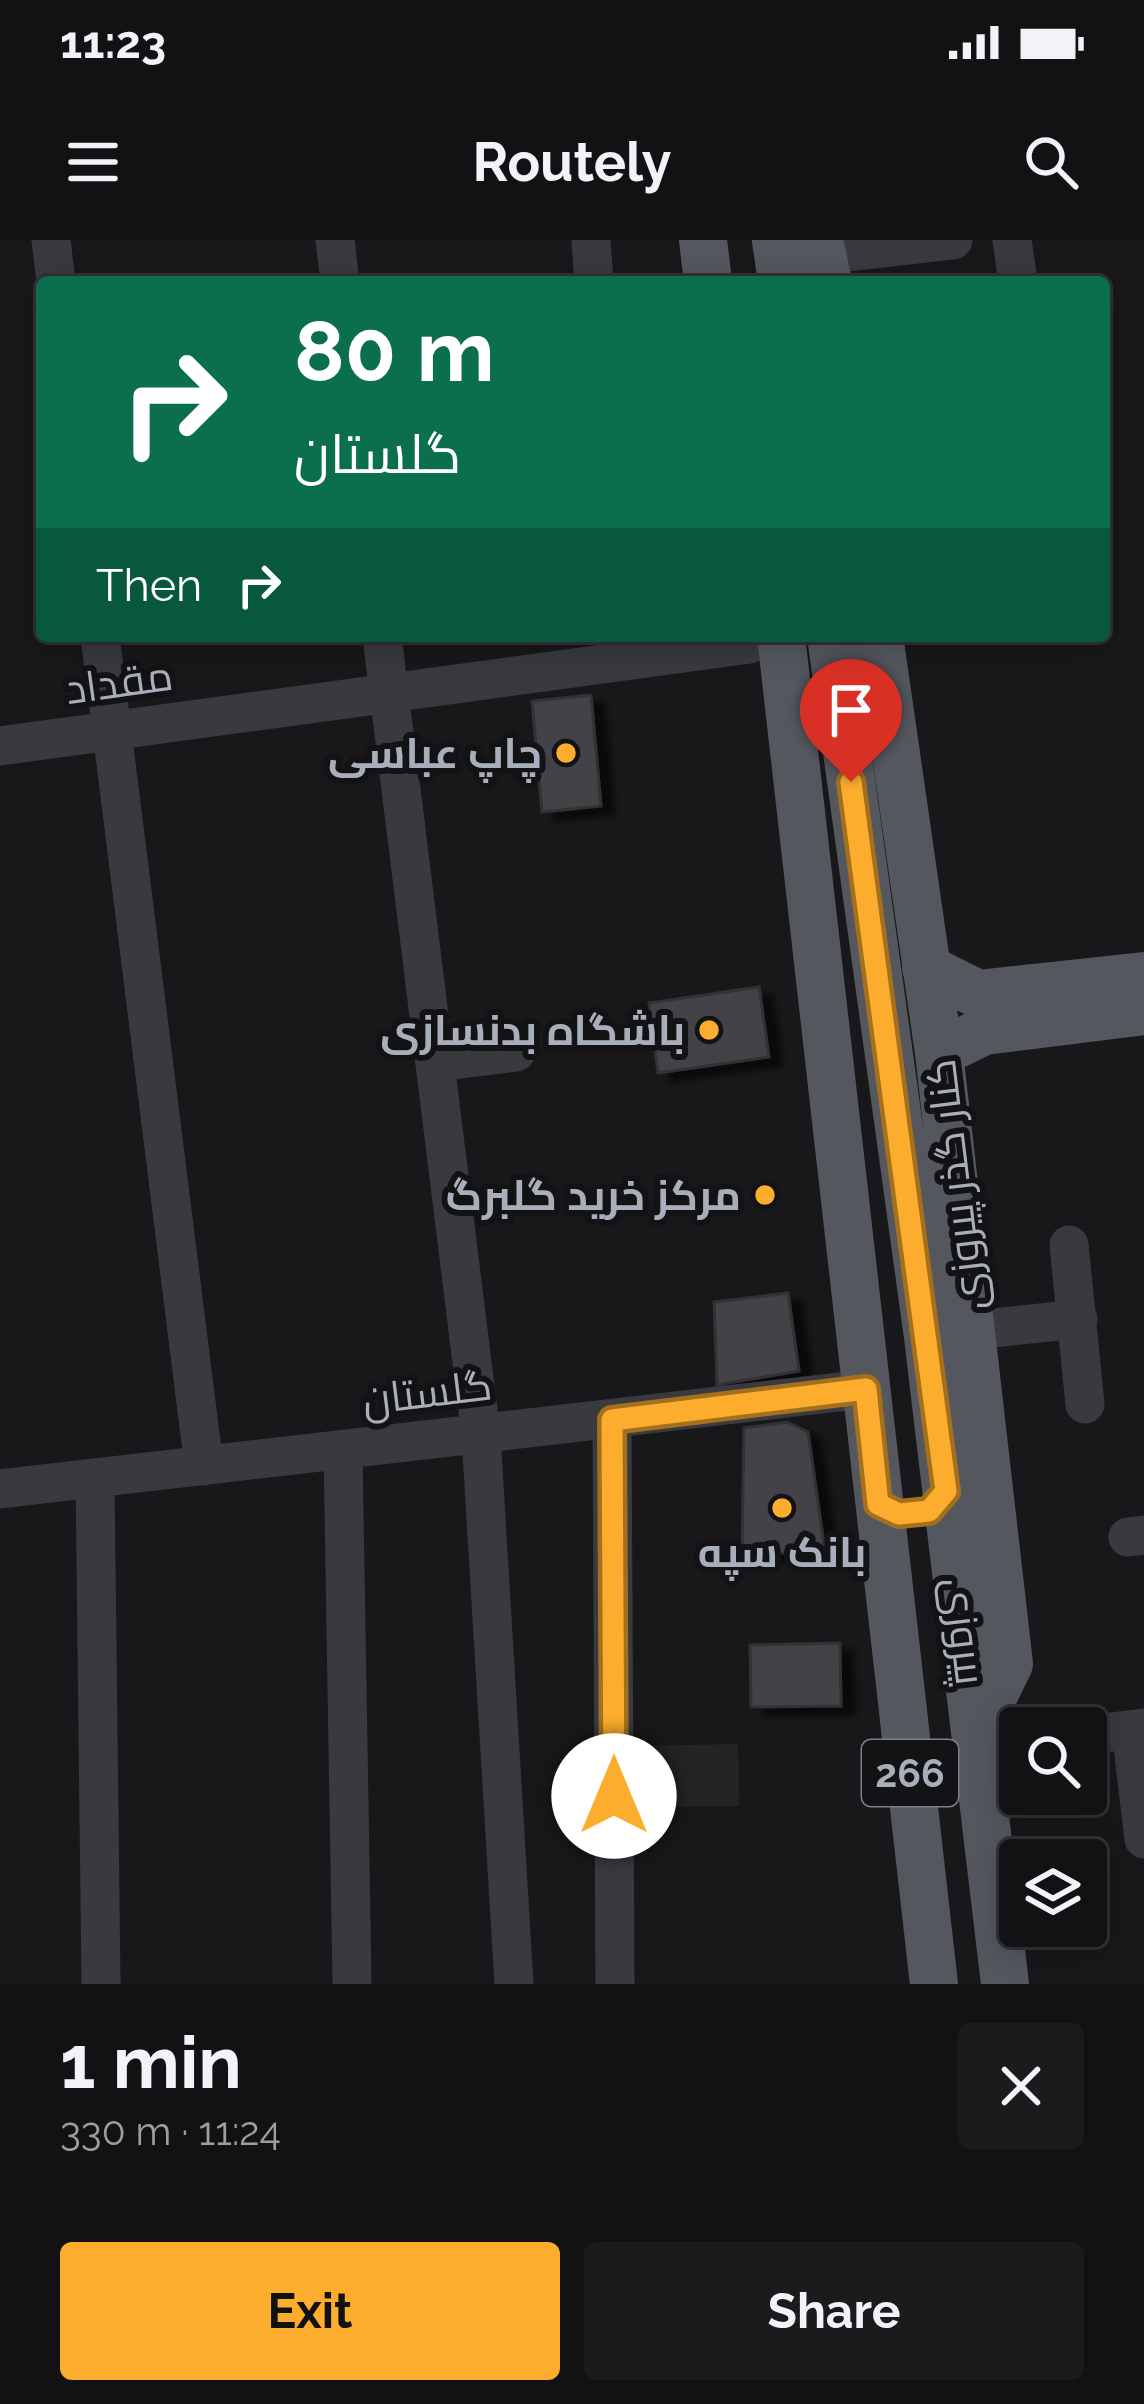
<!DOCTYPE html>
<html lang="en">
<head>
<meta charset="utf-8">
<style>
  body { margin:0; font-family:Raleway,Cairo,sans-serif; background:#1b1b1d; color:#f1f3f6; height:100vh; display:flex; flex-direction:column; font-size:45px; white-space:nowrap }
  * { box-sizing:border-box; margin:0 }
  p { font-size:39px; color:#9c9ea0 }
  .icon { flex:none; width:66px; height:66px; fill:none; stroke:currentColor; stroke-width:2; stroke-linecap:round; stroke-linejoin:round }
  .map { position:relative; height:1744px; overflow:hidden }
  .side { display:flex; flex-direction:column; background:#121214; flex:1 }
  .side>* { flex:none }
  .hud { position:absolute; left:36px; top:36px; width:1074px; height:366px; border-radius:12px; box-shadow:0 6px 30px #0003,0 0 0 3px #313234; background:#0b6e4f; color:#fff; overflow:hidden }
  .tools { position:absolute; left:999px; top:1467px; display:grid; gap:24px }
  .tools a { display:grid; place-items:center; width:108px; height:108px; border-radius:12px; background:#121214; box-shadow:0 6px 30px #0003,0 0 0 3px #313234; font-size:60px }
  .pin { position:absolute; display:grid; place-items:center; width:102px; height:102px; color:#fff; margin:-123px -51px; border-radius:50% 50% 50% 0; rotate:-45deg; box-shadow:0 0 12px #0007 }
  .pin .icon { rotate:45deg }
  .me { position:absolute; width:132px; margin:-66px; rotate:0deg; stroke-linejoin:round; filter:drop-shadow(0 0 9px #0008) }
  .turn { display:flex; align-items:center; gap:42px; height:252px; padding:0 60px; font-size:54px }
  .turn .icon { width:156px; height:156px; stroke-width:2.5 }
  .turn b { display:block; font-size:84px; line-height:102px }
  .then { display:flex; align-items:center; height:114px; padding:0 60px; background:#0003; gap:24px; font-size:45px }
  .round { display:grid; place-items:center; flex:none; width:126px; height:126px; border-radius:12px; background:#1b1b1d }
  .headline { display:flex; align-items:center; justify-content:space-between; height:204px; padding:0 60px }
  h1 { font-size:72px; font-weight:700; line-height:90px }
  .action { display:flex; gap:24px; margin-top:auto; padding:24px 60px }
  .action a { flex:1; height:138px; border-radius:12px; background:#fdad2d; color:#111; font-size:48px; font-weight:700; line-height:138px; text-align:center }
  .action a+a { background:#1b1b1d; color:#f1f3f6 }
  .status { display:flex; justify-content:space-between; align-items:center; height:84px; padding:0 60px; background:#121214; direction:ltr }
  .status svg { height:33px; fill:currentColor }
  header { display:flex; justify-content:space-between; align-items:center; height:156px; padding:0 60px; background:#121214; font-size:54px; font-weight:700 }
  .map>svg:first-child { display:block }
  .built { fill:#242427 }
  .building { fill:#424347; stroke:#313236; stroke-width:3; filter:url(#shadow) }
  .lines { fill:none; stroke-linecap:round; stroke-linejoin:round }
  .minor { stroke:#383a3f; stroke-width:39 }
  .major { stroke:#54575e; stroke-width:48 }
  .route-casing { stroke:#a4701d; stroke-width:30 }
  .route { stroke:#fdad2d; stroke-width:21 }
  .poi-dot { fill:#fdad2d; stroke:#131315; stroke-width:4.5 }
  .labels { text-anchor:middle; stroke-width:12; stroke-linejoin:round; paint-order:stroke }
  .shield { fill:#131315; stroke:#7c8088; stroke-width:3 }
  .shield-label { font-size:39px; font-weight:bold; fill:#a9afba }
  .street-label { font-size:42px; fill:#a9afba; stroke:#131315 }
  .poi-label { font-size:42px; font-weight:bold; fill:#a9afba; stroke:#131315; text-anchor:end }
</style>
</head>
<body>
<div class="status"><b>11:23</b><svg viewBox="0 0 49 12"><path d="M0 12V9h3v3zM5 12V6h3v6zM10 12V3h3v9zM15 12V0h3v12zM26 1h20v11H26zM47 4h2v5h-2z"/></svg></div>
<header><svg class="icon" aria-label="menu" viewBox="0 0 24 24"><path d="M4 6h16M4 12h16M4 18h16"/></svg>Routely<svg class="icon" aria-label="search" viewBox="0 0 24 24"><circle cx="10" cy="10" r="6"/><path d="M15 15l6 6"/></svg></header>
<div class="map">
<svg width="1144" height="1744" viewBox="0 0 1144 1744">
  <defs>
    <filter id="shadow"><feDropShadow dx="13" dy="8" stdDeviation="3" flood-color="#0009"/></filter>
  </defs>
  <rect width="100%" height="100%" fill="#18181a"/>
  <path class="built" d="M738 1504 739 1566 638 1567 636 1506Z"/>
  <path class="building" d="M591 455 601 566 542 572 532 461Z
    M759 747 769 817 658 833 649 763Z
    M788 1053 799 1131 717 1145 714 1062Z
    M787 1182 808 1192 825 1312 742 1314 744 1188Z
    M840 1403 841 1466 751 1467 750 1405Z"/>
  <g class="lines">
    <path class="minor" d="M51 0 56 42
      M335 0 340 42
      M591 0 594 42
      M1012 0 1018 42
      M823 15 953 0
      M100 396 204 1226
      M382 396 481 1195 514 1744
      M0 506 750 404
      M436 822 516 812
      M1069 1005 1085 1164
      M973 1090 1078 1079
      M612 1180 615 1744
      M343 1210 352 1744
      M95 1238 101 1744
      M0 1249 865 1149
      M1128 1297 1144 1295
      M1131 1490 1144 1599
      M1086 1495 1144 1488
      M980 1509 1020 1504"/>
    <path class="major" d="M703 0 708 42
      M776 0 782 42
      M819 0 828 42
      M781 396 934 1744
      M831 396 928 1097 1005 1744
      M879 396 939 813 1009 1424 977 1489
      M926 728 978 754 1144 736
      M939 813 984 791 1144 771"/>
  </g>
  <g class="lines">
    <defs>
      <path id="route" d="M614 1556 612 1180 866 1149 878 1264 899 1274 929 1271 946 1251 851 542"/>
    </defs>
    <use href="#route" class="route-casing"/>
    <use href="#route" class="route"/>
  </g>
  <g class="poi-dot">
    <circle cx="566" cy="513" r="12"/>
    <circle cx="709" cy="790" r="12"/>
    <circle cx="765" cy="955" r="12"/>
    <circle cx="782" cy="1268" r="12"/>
  </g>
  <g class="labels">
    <rect class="shield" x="862" y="1500" width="96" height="66" rx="9"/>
    <g class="shield-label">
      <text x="910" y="1547">266</text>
    </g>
    <g class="street-label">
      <text transform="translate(119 442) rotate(-8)" y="15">مقداد</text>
      <text transform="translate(955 945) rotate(-97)" y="15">کنار گذر پیروزی</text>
      <text transform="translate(427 1152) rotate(-7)" y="15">گلستان</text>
      <text transform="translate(965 1391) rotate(83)" y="15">پیروزی</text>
    </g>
    <g class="poi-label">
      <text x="542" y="528">چاپ عباسی</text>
      <text x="685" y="805">باشگاه بدنسازی</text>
      <text x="741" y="970">مرکز خرید گلبرگ</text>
      <text x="782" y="1327" text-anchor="middle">بانک سپه</text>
    </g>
  </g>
</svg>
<div class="tools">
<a><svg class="icon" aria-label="search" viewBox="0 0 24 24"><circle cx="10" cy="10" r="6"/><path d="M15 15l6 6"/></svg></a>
<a><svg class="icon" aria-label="layers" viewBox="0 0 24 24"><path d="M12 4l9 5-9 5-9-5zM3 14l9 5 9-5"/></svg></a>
</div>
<div class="pin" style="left:851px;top:542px;background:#d93025"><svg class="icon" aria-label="arrive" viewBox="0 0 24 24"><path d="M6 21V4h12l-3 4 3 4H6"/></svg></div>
<svg class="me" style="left:614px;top:1556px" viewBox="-20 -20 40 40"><circle r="19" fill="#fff"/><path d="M0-13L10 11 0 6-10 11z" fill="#fdad2d"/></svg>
<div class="hud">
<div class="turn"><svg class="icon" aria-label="right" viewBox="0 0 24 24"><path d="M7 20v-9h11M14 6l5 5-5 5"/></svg><div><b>80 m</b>گلستان</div></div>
<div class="then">Then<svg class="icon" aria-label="right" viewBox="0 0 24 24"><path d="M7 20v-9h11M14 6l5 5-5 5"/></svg></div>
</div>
</div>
<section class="side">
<div class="headline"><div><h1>1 min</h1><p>330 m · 11:24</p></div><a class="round"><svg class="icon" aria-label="close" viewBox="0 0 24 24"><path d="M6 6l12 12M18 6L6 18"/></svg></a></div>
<div class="action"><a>Exit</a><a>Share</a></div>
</section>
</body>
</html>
